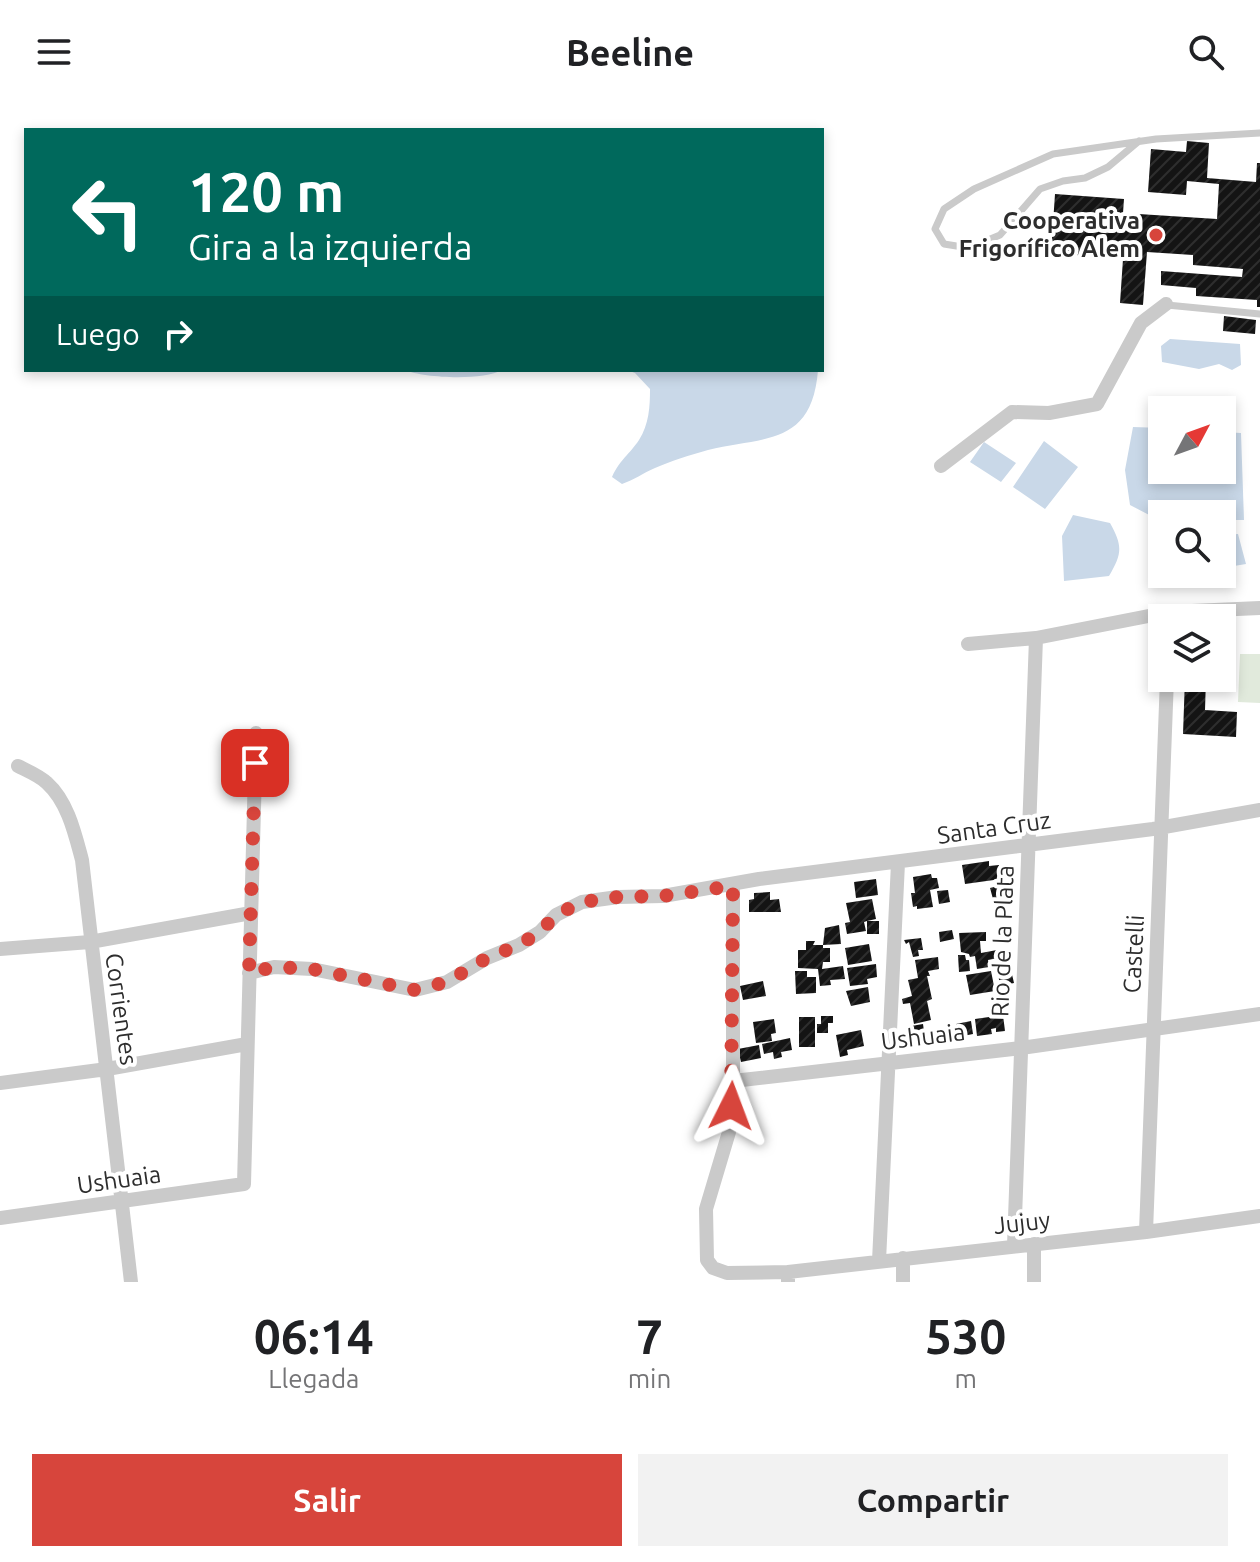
<!DOCTYPE html>
<html lang="es">
<head>
<meta charset="utf-8">
<style>
  body { margin:0; font-family:Ubuntu,sans-serif; background:#f2f2f2; color:#202124; height:100vh; display:flex; flex-direction:column; font-size:30px; white-space:nowrap }
  * { box-sizing:border-box; margin:0 }
  p { font-size:26px; color:#757577 }
  .icon { flex:none; width:44px; height:44px; fill:none; stroke:currentColor; stroke-width:2; stroke-linecap:round; stroke-linejoin:round }
  .map { position:relative; height:1178px; overflow:hidden }
  .side { display:flex; flex-direction:column; background:#fff; flex:1 }
  .side>* { flex:none }
  .top-card { position:absolute; left:24px; top:24px; width:800px; height:244px; border-radius:0px; box-shadow:0 4px 12px #0003; background:#00695c; color:#fff; overflow:hidden }
  .needle { width:52px; rotate:49deg }
  .tools { position:absolute; left:1148px; top:292px; display:grid; gap:16px }
  .tools a { display:grid; place-items:center; width:88px; height:88px; border-radius:0px; background:#fff; box-shadow:0 4px 12px #0003; font-size:40px }
  .pin { position:absolute; display:grid; place-items:center; width:68px; height:68px; color:#fff; margin:-34px; border-radius:16px; box-shadow:0 4px 12px #0006 }
  .me { position:absolute; width:88px; margin:-44px; rotate:3deg; stroke-linejoin:round; filter:drop-shadow(0 0 6px #0008) }
  .turn { display:flex; align-items:center; gap:28px; height:168px; padding:0 32px; font-size:36px }
  .turn .icon { width:104px; height:104px; stroke-width:2.5 }
  .turn b { display:block; font-size:56px; line-height:68px }
  .then { display:flex; align-items:center; height:76px; padding:0 32px; background:#0003; gap:16px; font-size:30px }
  .eta { display:flex; justify-content:space-evenly; align-items:center; height:136px; text-align:center }
  .eta b { font-size:48px; font-weight:700; line-height:56px }
  .cta { display:flex; gap:16px; margin-top:auto; padding:16px 32px }
  .cta a { flex:1; height:92px; border-radius:0px; background:#d7453c; color:#fff; font-size:32px; font-weight:700; line-height:92px; text-align:center }
  .cta a+a { background:#f2f2f2; color:#202124 }
  header { display:flex; justify-content:space-between; align-items:center; height:104px; padding:0 32px; background:#fff; font-size:36px; font-weight:700 }
  .map>svg:first-child { display:block }
  .grass { fill:#e1eadc }
  .water { fill:#c9d8e8 }
  .building { fill:url(#building-hatch) }
  .lines { fill:none; stroke-linecap:round; stroke-linejoin:round }
  .service { stroke:#cacaca; stroke-width:7 }
  .minor { stroke:#cacaca; stroke-width:14 }
  .route { stroke:#d7453c; stroke-width:14; stroke-dasharray:0 25.2 }
  .poi-dot { fill:#d7453c; stroke:#fff; stroke-width:3 }
  .labels { text-anchor:middle; stroke-width:8; stroke-linejoin:round; paint-order:stroke }
  .poi-label { font-size:24px; font-weight:bold; fill:#2d2d2d; stroke:#fff; text-anchor:end }
  .street-label { font-size:24px; fill:#2d2d2d; stroke:#fff }
</style>
</head>
<body>
<header><svg class="icon" aria-label="menu" viewBox="0 0 24 24"><path d="M4 6h16M4 12h16M4 18h16"/></svg>Beeline<svg class="icon" aria-label="search" viewBox="0 0 24 24"><circle cx="10" cy="10" r="6"/><path d="M15 15l6 6"/></svg></header>
<div class="map">
<svg width="1260" height="1178" viewBox="0 0 1260 1178">
  <defs>
    <pattern id="building-hatch" width="6" height="6" patternUnits="userSpaceOnUse" patternTransform="scale(2)"><rect width="6" height="6" fill="#141414"/><path d="M-1 1l2-2M0 6l6-6M5 7l2-2" fill="none" stroke="#2e2e2e"/></pattern>
  </defs>
  <rect width="100%" height="100%" fill="#fff"/>
  <path class="grass" d="M1240 550H1260V599L1238 598Z"/>
  <path class="water" d="M1170 235 1240 240 1241 261 1232 266 1219 260 1199 265 1162 258 1161 242Z
    M405 266H502C483 277 423 274 405 266Z
    M627 266H818C812 343 763 332 708 346 690 351 671 357 655 364 643 369 634 376 622 380L612 373C621 354 629 351 639 336 649 320 650 303 650 285L635 269Z
    M1133 323 1162 324V366H1222V328L1241 329 1244 416H1222V410H1162V414L1153 413 1130 401 1125 366Z
    M1044 337 1078 363 1045 405 1013 383Z
    M984 338 1016 359 1001 378 970 358Z
    M1073 411 1110 419C1123 442 1122 450 1109 472L1064 477 1062 432Z
    M1238 430 1246 460 1222 464V431Z"/>
  <path class="building" d="M1187 37 1209 39 1207 74 1256 78 1257 59H1260V203H1257V196L1196 192V184L1161 181V167L1242 173 1243 165 1193 161V151L1147 148 1143 201 1120 199 1123 155 1051 149 1055 90 1124 95 1123 109 1217 115 1219 80 1187 77 1186 91 1148 88 1151 45 1186 48Z
    M1224 212 1256 216 1255 230 1223 227Z
    M1185 574H1206L1205 606 1237 608 1236 633 1183 630Z
    M989 757V762L999 761 1001 775 965 780 962 761Z
    M931 770 932 774H937L939 784 930 786 933 803 917 805V802L913 803 911 789H915L913 773Z
    M876 775 878 791 856 794 854 778Z
    M1005 780 1007 791 993 795 990 784Z
    M948 786 950 798 939 800 937 787Z
    M770 788V796L779 795 781 808H749V796L754 795V789Z
    M872 795 876 815 867 817H879V830H867V817L864 818 866 827 847 830 845 819 850 818 846 799Z
    M839 821 841 840 823 841V844H830V858H823L822 865 843 862 845 875 830 876 831 881 820 882 818 865 798 864V846H806V837H815L813 841H823L825 824Z
    M952 826 954 835 940 838 939 828Z
    M986 828V837H980L981 849 997 846 998 854 988 856 989 863 977 865 975 852 970 853 969 850 961 848 959 829Z
    M921 834 923 846H918L919 852 913 853 909 838 906 840 904 836Z
    M869 840 872 857 848 861 845 844Z
    M958 851H965L966 856H969L970 867 959 868Z
    M938 853 939 865 928 867 930 872H927L932 895 927 897 931 916 914 920 910 899 903 900 902 895 912 892 908 876 918 874 915 856Z
    M876 860 877 873 867 875 868 880 850 882 847 864Z
    M1011 866 1014 879 1000 882 998 869Z
    M795 867H807V873H816V889L796 890Z
    M991 867 995 887 970 891 966 871Z
    M763 877 766 892 743 896 740 882Z
    M868 883 870 898 851 902 846 887Z
    M1003 911 1005 927 996 928V924L991 925 992 930 977 932 975 915Z
    M821 912H833V919H828V929H817V920H821Z
    M799 913H815V943H799Z
    M774 915 776 929 771 930 772 937 756 939 753 918Z
    M971 917 973 930 958 933 956 920Z
    M923 920 924 927 929 926 931 937 914 940 912 929 906 930 905 923Z
    M861 926 864 942 847 946 848 951 840 953 836 931Z
    M790 934 792 946 781 948 782 953 774 955 773 948 764 950 762 940Z
    M759 941 761 954 741 958 738 945Z"/>
  <g class="lines">
    <path class="service" d="M1139 37 1108 63 1085 74 1063 77 1040 85 1000 131 969 144 944 140 935 125 944 105 974 85 1053 50 1156 35 1260 29
      M1167 201 1260 210"/>
    <path class="minor" d="M941 362 1012 308 1049 309 1097 300 1141 219 1166 200
      M968 540 1036 534 1169 508 1260 504
      M18 662C28 667 40 672 47 679 68 698 75 730 82 756L131 1178
      M733 782V977L729 1028 706 1105 707 1156 713 1164 727 1169 788 1168V1178
      M0 845 90 838 251 809
      M249 869 274 863 312 865 415 886 447 878 487 854 519 841 540 828 556 811 582 798 618 793 663 792 759 775 1153 725 1260 706
      M733 977 1021 944 1260 910
      M0 979 107 965 247 940
      M0 1114 244 1080 256 629
      M1146 1128 1167 574
      M1014 1142 1036 534
      M903 1154V1178
      M879 1157 898 759
      M788 1168 1146 1128 1260 1112
      M1034 1178V1140"/>
  </g>
  <g class="lines">
    <path class="route" d="M255 659 249 869 274 863 312 865 415 886 447 878 487 854 519 841 540 828 556 811 582 798 618 793 663 792 733 782 731 1002"/>
  </g>
  <circle class="poi-dot" cx="1156" cy="131" r="8"/>
  <g class="labels">
    <g class="poi-label">
      <text x="1140" y="125">Cooperativa<tspan x="1140" dy="28">Frigorífico Alem</tspan></text>
    </g>
    <g class="street-label">
      <text transform="translate(994 724) rotate(-8)" y="8">Santa Cruz</text>
      <text transform="translate(1003 837) rotate(-88)" y="8">Rio de la Plata</text>
      <text transform="translate(1134 850) rotate(-87)" y="8">Castelli</text>
      <text transform="translate(121 905) rotate(82)" y="8">Corrientes</text>
      <text transform="translate(923 933) rotate(-7)" y="8">Ushuaia</text>
      <text transform="translate(119 1076) rotate(-8)" y="8">Ushuaia</text>
      <text transform="translate(1022 1119) rotate(-6)" y="8">Jujuy</text>
    </g>
  </g>
</svg>
<div class="tools">
<a><svg class="needle" viewBox="-14 -14 28 28"><path d="M0-13l5 13h-10z" fill="#e53935"/><path d="M0 13l5-13h-10z" fill="#757577"/></svg></a>
<a><svg class="icon" aria-label="search" viewBox="0 0 24 24"><circle cx="10" cy="10" r="6"/><path d="M15 15l6 6"/></svg></a>
<a><svg class="icon" aria-label="layers" viewBox="0 0 24 24"><path d="M12 4l9 5-9 5-9-5zM3 14l9 5 9-5"/></svg></a>
</div>
<div class="pin" style="left:255px;top:659px;background:#d93025"><svg class="icon" aria-label="arrive" viewBox="0 0 24 24"><path d="M6 21V4h12l-3 4 3 4H6"/></svg></div>
<svg class="me" style="left:731px;top:1002px" viewBox="-20 -20 40 40"><path d="M0-17L14 15 0 8-14 15z" fill="#d7453c" stroke="#fff" stroke-width="4"/></svg>
<div class="top-card">
<div class="turn"><svg class="icon" aria-label="left" viewBox="0 0 24 24"><path d="M17 20v-9H6M10 6l-5 5 5 5"/></svg><div><b>120 m</b>Gira a la izquierda</div></div>
<div class="then">Luego<svg class="icon" aria-label="right" viewBox="0 0 24 24"><path d="M7 20v-9h11M14 6l5 5-5 5"/></svg></div>
</div>
</div>
<section class="side">
<div class="eta">
<div><b>06:14</b><p>Llegada</p></div>
<div><b>7</b><p>min</p></div>
<div><b>530</b><p>m</p></div>
</div>
<div class="cta"><a>Salir</a><a>Compartir</a></div>
</section>
</body>
</html>
